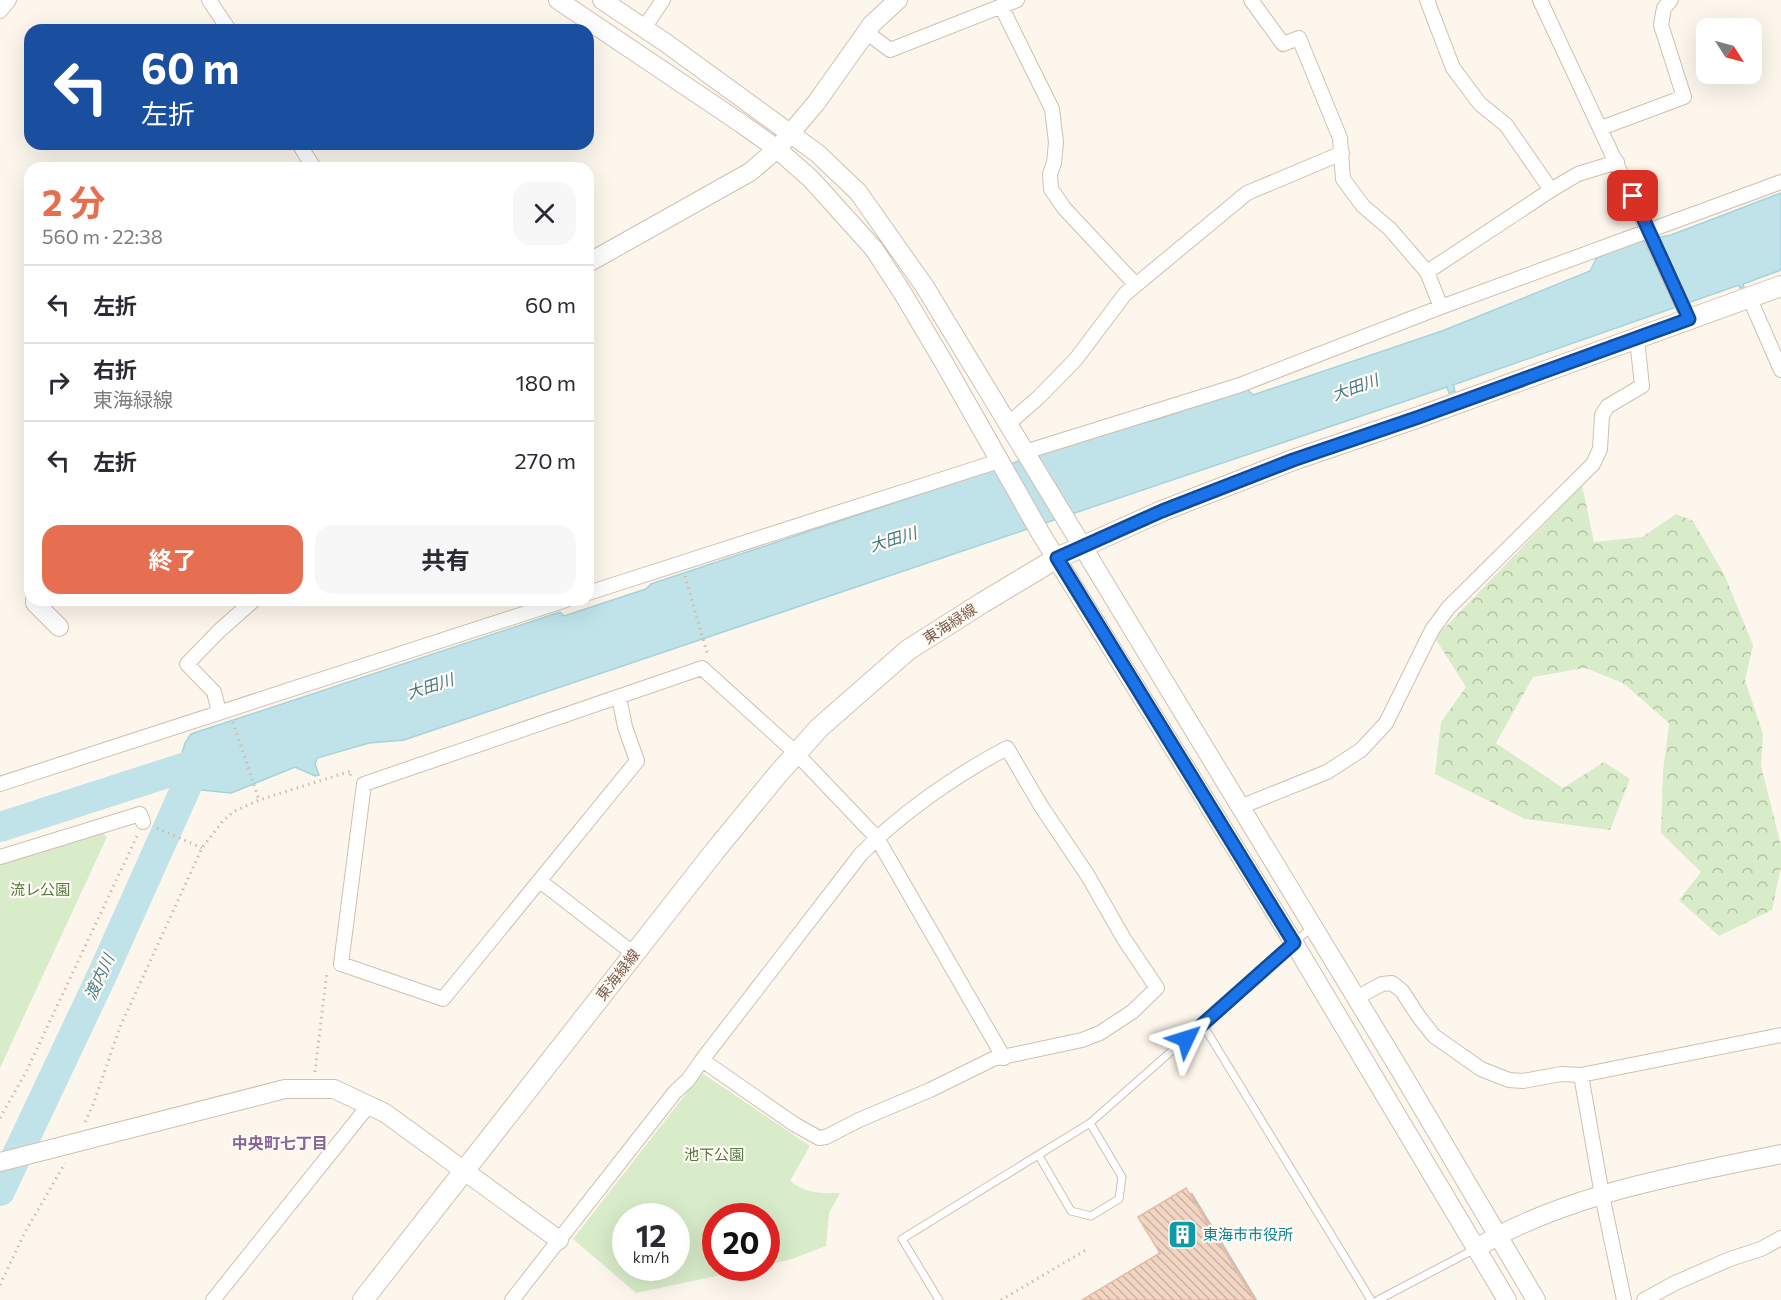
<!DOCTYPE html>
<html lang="ja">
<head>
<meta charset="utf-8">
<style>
  body { margin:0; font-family:Commissioner,"Noto Sans JP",sans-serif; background:#f7f7f7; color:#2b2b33; height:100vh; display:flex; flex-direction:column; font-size:22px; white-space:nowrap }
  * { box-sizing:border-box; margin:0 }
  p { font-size:20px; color:#7c7c81 }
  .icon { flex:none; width:33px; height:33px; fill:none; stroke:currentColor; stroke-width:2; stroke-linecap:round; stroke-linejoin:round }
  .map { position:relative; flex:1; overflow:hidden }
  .drawer { position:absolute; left:24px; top:162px; width:570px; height:444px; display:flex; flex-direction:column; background:#fff; border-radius:18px; box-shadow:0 6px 24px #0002 }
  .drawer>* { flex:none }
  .banner { position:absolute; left:24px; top:24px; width:570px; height:126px; border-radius:18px; box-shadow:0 6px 24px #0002; background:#1a4fa0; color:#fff; overflow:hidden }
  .needle { width:39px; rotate:126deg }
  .fabs { position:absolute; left:1696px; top:18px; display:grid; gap:12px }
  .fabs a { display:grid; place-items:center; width:66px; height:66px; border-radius:12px; background:#fff; box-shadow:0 6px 24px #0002; font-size:30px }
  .speed { position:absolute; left:612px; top:1203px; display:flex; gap:12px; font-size:30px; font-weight:700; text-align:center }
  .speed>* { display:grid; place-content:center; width:78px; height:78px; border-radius:50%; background:#fff; box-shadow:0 6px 24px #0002; line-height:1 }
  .speed small { font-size:15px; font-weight:400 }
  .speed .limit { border:9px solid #d22; background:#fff; color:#111 }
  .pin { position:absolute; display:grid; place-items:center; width:51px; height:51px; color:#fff; margin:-26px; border-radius:12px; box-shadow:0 3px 9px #0006 }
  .me { position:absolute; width:66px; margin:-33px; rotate:49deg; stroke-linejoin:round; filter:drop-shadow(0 0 4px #0008) }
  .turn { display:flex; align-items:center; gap:21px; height:126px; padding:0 18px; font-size:27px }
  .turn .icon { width:78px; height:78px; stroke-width:2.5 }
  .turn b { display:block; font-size:42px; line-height:51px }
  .round { display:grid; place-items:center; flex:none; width:63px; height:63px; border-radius:18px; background:#f7f7f7 }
  .headline { display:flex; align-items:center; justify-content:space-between; height:102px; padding:0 18px }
  h1 { font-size:36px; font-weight:700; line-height:45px; color:#e76f51 }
  .cta { display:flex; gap:12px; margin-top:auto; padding:12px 18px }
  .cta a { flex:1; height:69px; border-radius:18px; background:#e76f51; color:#fff; font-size:24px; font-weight:700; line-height:69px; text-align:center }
  .cta a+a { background:#f7f7f7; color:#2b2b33 }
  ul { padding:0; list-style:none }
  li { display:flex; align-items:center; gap:18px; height:78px; padding:0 18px; border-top:2px solid #e1e1e2 }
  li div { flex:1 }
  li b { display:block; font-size:22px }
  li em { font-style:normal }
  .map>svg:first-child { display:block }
  .forest { fill:url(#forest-crowns) }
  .green { fill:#d8ecc9; fill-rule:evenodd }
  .water { fill:#bfe3e8; stroke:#a5d3da; stroke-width:1.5 }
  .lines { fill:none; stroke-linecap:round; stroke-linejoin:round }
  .river { stroke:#bfe3e8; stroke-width:30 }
  .building { fill:url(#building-back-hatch); stroke:#e6bba3; stroke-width:1.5; filter:url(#shadow) }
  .service-casing { stroke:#d1beb0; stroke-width:9 }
  .minor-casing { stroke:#d1beb0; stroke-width:16 }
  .tertiary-casing { stroke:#d1beb0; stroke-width:20 }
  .secondary-casing { stroke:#d6c0b0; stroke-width:22 }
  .path { stroke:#d9b8a5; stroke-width:3; stroke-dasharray:1.5 4.5; stroke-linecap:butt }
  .service { stroke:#fff; stroke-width:7 }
  .minor { stroke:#fff; stroke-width:14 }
  .tertiary { stroke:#fff; stroke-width:18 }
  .secondary { stroke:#fff; stroke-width:20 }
  .route-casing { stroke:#114b97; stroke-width:15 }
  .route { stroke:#1a73e8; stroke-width:10 }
  .labels { text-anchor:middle; stroke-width:4.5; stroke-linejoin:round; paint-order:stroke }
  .street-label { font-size:15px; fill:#7a5c4d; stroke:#fffaf3 }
  .park-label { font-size:15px; fill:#537a41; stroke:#fffaf3 }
  .culture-label { font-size:15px; fill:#0d838f; stroke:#fffaf3; text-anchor:start }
  .water-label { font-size:16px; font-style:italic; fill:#437c86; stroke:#fffaf3 }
  .neighbourhood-label { font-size:16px; font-weight:bold; fill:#846695; stroke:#fffaf3 }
</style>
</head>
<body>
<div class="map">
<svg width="1781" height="1300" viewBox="0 0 1781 1300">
  <defs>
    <pattern id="forest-crowns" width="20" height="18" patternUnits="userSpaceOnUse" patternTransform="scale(1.5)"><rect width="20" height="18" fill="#d8ecc9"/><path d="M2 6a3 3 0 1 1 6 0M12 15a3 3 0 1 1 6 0" fill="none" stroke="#b4c2a5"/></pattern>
    <pattern id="building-back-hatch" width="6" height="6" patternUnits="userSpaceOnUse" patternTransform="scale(1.5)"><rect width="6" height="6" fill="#f3d5c3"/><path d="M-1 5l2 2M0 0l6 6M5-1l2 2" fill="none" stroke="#cab0a1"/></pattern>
    <filter id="shadow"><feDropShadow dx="5.5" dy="5.5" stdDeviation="0" flood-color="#0004"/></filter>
  </defs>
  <rect width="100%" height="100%" fill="#fdf6ec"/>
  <path class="forest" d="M1582 485 1594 542 1642 537 1676 514 1693 521 1724 574 1753 645 1745 680 1763 734 1761 766 1781 846V867L1772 910 1719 936 1679 900 1701 872 1661 833 1663 772 1669 723 1623 683 1585 668 1533 677 1496 743 1563 788 1604 762 1630 779 1610 830 1525 819 1435 774 1441 722 1466 687 1435 638Z"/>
  <path class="green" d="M99 829 107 837 0 1068V862Z
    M702 1073 810 1146 790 1181C807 1194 820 1193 840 1193L829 1213 826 1246 792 1259 767 1265 766 1216H716V1268H754L636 1293 573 1239ZM626 1216H676V1268H626Z"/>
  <path class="water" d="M1781 193V270L1743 284 1744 287 1740 288 1739 285 1453 385 1455 391 1449 393 1447 387 404 740 369 743 317 758 315 764 319 775 315 776 295 767 231 793 172 787 185 743 191 734 560 612 564 616 646 589 651 584 1091 437 1158 419 1247 389 1253 395 1442 331 1590 271 1597 257 1629 243 1671 235Z"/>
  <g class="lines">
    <path class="river" d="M0 827 217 757
      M0 1191 103 973 197 763"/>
  </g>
  <path class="building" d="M1186 1188 1254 1300H1082L1160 1253 1138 1217Z"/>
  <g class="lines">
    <defs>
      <path id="service" d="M1203 1025 1371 1300
        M1039 1156 1071 1211 1091 1216 1119 1199 1122 1177 1090 1123
        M939 1300 902 1239 1090 1123 1312 927
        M1378 1300 1473 1250"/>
      <path id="minor" d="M209 0 229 30
        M1251 0 1283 44 1299 38 1340 138 1343 179 1363 206 1390 229 1427 272 1441 307
        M1427 0 1453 68 1480 104 1506 125 1551 190
        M1540 0 1689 319
        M1001 6 1052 109 1056 142 1054 163 1050 174 1051 189 1064 208 1136 285
        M0 11 9 0
        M644 28 663 0
        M866 32 890 50 1017 0
        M1601 128 1684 97 1661 25 1664 8 1671 0
        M299 144 314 168
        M1427 272 1551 190 1578 174 1617 162
        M1749 297 1781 370
        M1008 424 1039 397 1076 359 1125 294 1247 193 1342 153
        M1025 452 1240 385 1441 307 1781 182
        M588 593 999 461
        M619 697 625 727 637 761 443 999 341 964 364 784 702 668 796 753 877 838 1004 1058
        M219 712 214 692 187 664 219 631 254 600
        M0 784 566 600
        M1240 807 1327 772 1361 750 1386 723 1432 630 1448 608 1593 464 1600 449 1602 415 1608 406 1642 386 1637 339
        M0 857 140 814 143 822
        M540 881 634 954
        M1356 998 1382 984 1392 983 1402 991 1419 1017 1434 1036 1481 1069 1509 1080 1523 1081 1561 1074 1581 1075 1781 1035
        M1581 1075 1602 1195 1624 1300
        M213 1300 369 1105
        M512 1300 675 1092 688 1080 702 1060 861 854C901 813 956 775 1007 748L1041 806 1088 876 1124 939 1157 988 1132 1012 1100 1033 1082 1040 993 1059 930 1090 859 1120 826 1137 819 1138 794 1124 702 1060
        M1644 1300 1675 1283 1730 1259 1761 1249 1781 1238"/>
      <path id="tertiary" d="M558 0 742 124 777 149 811 179 874 249 902 292 943 361 1041 534 1294 943 1507 1300
        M602 0 666 43 817 153 858 192 925 287 1400 1070 1536 1300
        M588 263 750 172 777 149 816 103 872 24 898 0
        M35 600V603L59 627
        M0 1162 285 1089H334L385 1113 559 1240
        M1475 1249C1564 1194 1680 1175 1781 1154"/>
      <path id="secondary" d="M363 1300 714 852 778 774 819 728 908 650 982 603 1057 558 1162 511 1293 460 1419 417 1781 286"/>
    </defs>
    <use href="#service" class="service-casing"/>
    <use href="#minor" class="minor-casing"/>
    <use href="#tertiary" class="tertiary-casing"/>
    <use href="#secondary" class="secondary-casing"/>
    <path class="path" d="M685 576 708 656
      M233 722 259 800
      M157 828 202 848
      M315 1072 327 971
      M0 1118 26 1072 138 834
      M85 1122 93 1105 120 1027 202 848 222 822 233 812 259 800 351 771 350 777
      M0 1285 24 1234 65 1163
      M1001 1300 1086 1250"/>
    <use href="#service" class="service"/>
    <use href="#minor" class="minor"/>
    <use href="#tertiary" class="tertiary"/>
    <use href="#secondary" class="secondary"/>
  </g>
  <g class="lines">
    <defs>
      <path id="route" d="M1186 1039 1294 943 1057 558 1162 511 1293 460 1419 417 1689 319 1633 196"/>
    </defs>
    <use href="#route" class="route-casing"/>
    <use href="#route" class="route"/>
  </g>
  <defs>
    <symbol id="building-square" viewBox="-11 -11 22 22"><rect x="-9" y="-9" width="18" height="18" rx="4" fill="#0f9aa8" stroke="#fffaf3"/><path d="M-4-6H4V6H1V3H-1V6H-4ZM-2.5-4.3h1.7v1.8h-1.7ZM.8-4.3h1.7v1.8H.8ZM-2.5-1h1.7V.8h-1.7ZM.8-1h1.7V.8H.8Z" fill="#fff"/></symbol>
  </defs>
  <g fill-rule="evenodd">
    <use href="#building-square" x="1166" y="1218" width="33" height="33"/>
  </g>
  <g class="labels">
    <g class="street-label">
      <text transform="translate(950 624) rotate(-33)" y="5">東海緑線</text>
      <text transform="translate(618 975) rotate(-52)" y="5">東海緑線</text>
    </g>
    <g class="park-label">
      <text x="40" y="895">流レ公園</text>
      <text x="714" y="1160">池下公園</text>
    </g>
    <g class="culture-label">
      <text x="1203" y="1240">東海市市役所</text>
    </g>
    <g class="water-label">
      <text transform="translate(1355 387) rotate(-20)" y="6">大田川</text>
      <text transform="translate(893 539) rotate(-17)" y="6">大田川</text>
      <text transform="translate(430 686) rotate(-18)" y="6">大田川</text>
      <text transform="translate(99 977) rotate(-65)" y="6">渡内川</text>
    </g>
    <g class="neighbourhood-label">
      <text x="280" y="1149">中央町七丁目</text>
    </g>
  </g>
</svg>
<div class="fabs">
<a><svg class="needle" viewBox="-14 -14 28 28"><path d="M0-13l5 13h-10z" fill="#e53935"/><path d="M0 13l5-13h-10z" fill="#7c7c81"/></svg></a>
</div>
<div class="speed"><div>12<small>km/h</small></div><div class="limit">20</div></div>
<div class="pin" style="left:1633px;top:196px;background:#d93025"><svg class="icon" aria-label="arrive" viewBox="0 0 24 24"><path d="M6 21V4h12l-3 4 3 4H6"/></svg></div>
<svg class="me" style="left:1186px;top:1039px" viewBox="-20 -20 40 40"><path d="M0-17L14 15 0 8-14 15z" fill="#1a73e8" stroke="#fff" stroke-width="4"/></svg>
<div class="banner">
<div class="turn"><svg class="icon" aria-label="left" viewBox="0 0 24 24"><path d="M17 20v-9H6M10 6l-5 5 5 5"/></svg><div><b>60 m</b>左折</div></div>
</div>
<section class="drawer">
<div class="headline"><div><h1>2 分</h1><p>560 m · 22:38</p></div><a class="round"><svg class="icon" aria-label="close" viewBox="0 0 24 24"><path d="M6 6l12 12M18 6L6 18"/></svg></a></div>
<ul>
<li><svg class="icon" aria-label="left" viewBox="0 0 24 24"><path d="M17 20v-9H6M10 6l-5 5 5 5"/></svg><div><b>左折</b></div><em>60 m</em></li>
<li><svg class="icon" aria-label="right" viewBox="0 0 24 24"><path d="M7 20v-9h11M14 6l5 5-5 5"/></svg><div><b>右折</b><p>東海緑線</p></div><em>180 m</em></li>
<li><svg class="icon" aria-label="left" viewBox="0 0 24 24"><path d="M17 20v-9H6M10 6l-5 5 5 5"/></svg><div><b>左折</b></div><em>270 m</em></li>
</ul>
<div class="cta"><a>終了</a><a>共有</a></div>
</section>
</div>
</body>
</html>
